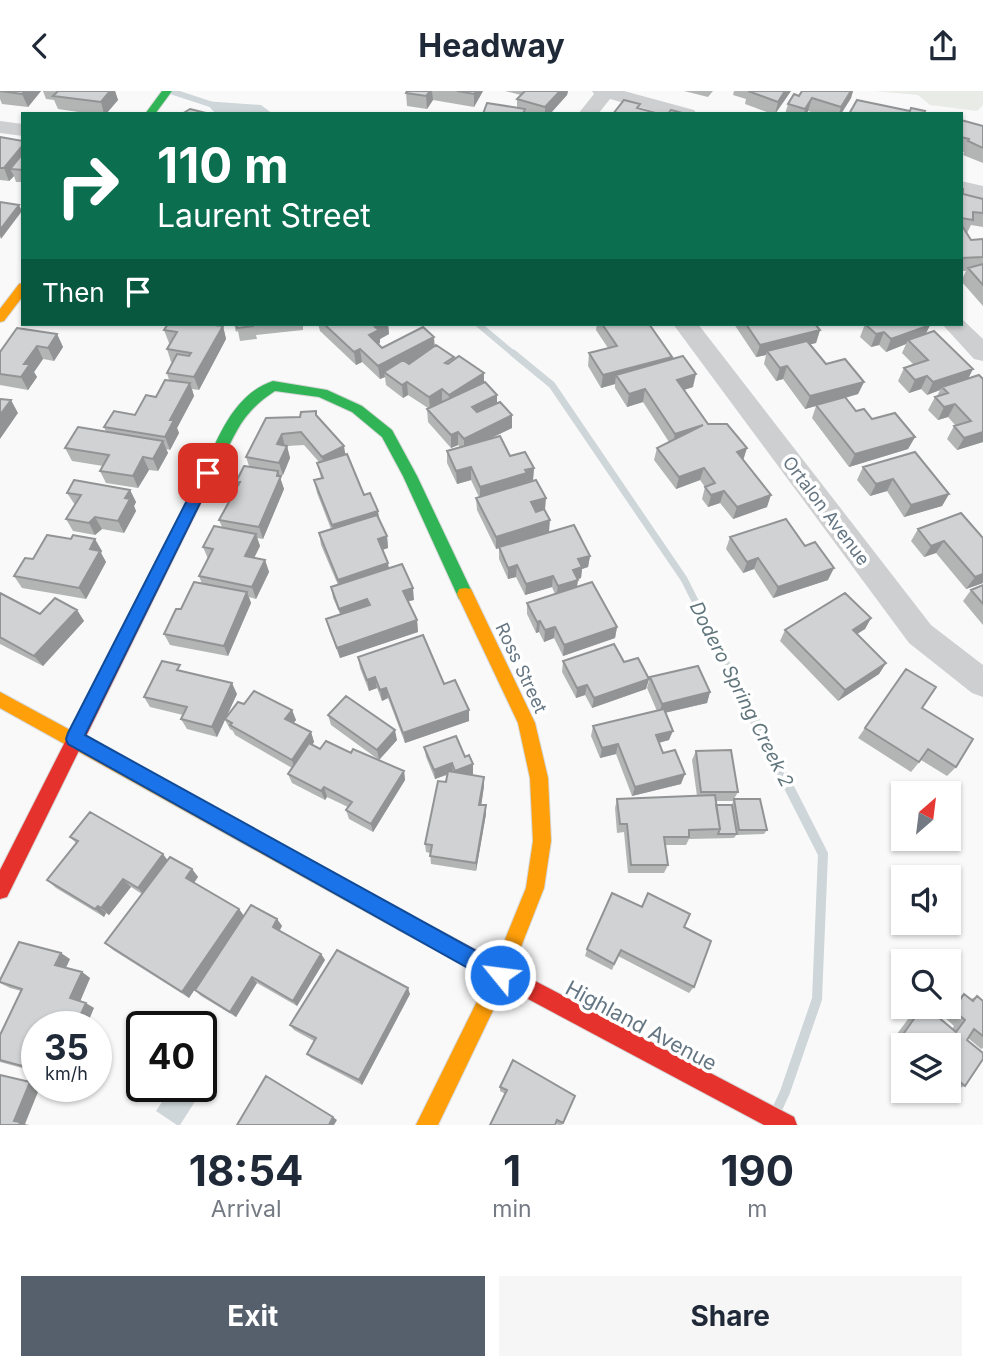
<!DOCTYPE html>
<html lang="en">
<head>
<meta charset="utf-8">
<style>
  body { margin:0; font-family:Inter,sans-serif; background:#f6f6f7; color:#1f2937; height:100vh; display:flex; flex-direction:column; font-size:26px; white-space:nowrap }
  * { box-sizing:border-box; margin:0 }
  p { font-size:23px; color:#747a83 }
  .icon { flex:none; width:38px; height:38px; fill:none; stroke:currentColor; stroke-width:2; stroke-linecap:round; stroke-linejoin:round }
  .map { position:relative; height:1034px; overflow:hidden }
  .side { display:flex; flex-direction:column; background:#fff; flex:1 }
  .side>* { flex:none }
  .guide { position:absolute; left:21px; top:21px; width:942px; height:214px; border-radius:0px; box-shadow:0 2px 5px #0004; background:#0b6e4f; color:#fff; overflow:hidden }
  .needle { width:46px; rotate:28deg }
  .fabs { position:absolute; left:891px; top:690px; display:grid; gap:14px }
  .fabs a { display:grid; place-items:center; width:70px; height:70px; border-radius:0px; background:#fff; box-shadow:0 2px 5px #0004; font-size:35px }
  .speed { position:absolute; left:21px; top:920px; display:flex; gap:14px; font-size:35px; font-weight:700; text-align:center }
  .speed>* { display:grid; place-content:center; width:91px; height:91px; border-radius:50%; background:#fff; box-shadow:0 2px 5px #0004; line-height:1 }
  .speed small { font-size:18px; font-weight:400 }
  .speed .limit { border:4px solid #111; border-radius:10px; background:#fff; color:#111 }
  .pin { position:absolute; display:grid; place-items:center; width:60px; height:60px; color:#fff; margin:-30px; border-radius:14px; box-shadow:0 4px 10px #0006 }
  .me { position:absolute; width:77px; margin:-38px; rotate:299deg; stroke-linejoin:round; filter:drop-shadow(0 0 5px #0008) }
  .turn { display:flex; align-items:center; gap:24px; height:147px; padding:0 21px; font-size:32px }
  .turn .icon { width:91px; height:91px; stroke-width:2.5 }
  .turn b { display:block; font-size:49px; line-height:60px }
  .then { display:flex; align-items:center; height:66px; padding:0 21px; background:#0003; gap:14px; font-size:26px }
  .eta { display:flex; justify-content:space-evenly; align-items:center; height:119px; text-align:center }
  .eta b { font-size:42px; font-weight:700; line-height:49px }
  .action { display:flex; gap:14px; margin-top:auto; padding:14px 21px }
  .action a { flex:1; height:80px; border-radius:0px; background:#56606c; color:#fff; font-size:28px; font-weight:700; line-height:80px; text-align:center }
  .action a+a { background:#f6f6f7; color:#1f2937 }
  header { display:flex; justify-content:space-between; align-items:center; height:91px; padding:0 21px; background:#fff; font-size:32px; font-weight:700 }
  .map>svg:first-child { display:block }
  .green { fill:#e8ebe6 }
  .water { fill:#ced6d9 }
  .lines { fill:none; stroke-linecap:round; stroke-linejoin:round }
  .stream-far2 { stroke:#ced6d9; stroke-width:6 }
  .stream-far1 { stroke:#ced6d9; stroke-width:7 }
  .stream { stroke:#ced6d9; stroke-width:10 }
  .fast-casing { stroke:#d5d6d7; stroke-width:2 }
  .slow-casing { stroke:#d5d6d7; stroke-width:2 }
  .jam-casing { stroke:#d5d6d7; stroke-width:2 }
  .street { fill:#cecfd0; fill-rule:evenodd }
  .fast { fill:#30b455; fill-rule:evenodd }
  .slow { fill:#ff9f0a; fill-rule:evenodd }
  .jam { fill:#e5322d; fill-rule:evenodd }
  .wall { fill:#b3b5b5; fill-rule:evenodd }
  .shaded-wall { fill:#929394 }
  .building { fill:#d0d2d3; stroke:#929394; stroke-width:2 }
  .route { fill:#1a73e8; stroke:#114b97; stroke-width:2 }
  .labels { text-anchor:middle; stroke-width:7; stroke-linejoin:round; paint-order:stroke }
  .street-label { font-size:18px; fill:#657683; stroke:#fff }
  .water-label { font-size:19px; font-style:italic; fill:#60757c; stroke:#fff }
  .near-street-label { font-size:21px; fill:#657683; stroke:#fff }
</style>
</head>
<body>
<header><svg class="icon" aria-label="back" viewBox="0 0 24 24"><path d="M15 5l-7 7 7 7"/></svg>Headway<svg class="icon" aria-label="share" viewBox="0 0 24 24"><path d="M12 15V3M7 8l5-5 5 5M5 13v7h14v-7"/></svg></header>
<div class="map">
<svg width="983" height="1034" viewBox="0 0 983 1034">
  <rect width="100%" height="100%" fill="#f9f9f9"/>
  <path class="green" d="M874 0H983V14L977 20 930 14 918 4Z"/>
  <path class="water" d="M204 10 261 14 273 23H216Z
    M201 966 217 976 180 1034H177L156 1020 172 996H201Z"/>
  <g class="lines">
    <path class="stream-far2" d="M170 0 213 14
      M478 233 515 264"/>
    <path class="stream-far1" d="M513 262 552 294 684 488 741 601"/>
    <path class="stream" d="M740 600 823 763 817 908 785 1001 770 1034"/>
    <defs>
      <path id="fast" d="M162 0H172L155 23H145Z
        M273 290 327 299 362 315 392 339 417 385 473 503 471 508H459L403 385 382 346 352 321 319 306 275 300C238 324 235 346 215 383H205L203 379C219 345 234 303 273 290Z"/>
      <path id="slow" d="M23 192V205L4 230 0 231V218L19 193Z
        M465 497 471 498 535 632 548 687 551 750 544 797 510 884 438 1034H416L493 878 526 797 533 750 530 687 518 632 457 503 459 498Z
        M0 601 411 824 414 831 411 838 404 841 397 838 0 617Z"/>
      <path id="jam" d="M210 374 217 379 7 806 0 808V779L203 379Z
        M404 821 794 1026 797 1034H764L397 838 394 831 397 824Z"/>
    </defs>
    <use href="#fast" class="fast-casing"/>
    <use href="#slow" class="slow-casing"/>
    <use href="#jam" class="jam-casing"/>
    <path class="street" d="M592 0H624L694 19 697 23H664L610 8 598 23H578L594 3Z
      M0 30 23 33V45L0 42Z
      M961 90 983 95V108L961 102Z
      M961 227 983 248V270L974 268 942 233H961Z
      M673 233H698L931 534 983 574V606L972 602 909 552Z"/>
    <use href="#fast" class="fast"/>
    <use href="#slow" class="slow"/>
    <use href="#jam" class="jam"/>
  </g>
  <path class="wall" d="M0 0H41L28 16 2 13 0 8Z
    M43 0H115L118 9 106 23H92L58 18 54 9 46 8Z
    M407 0H483L474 16 433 9 427 18 407 15 406 2Z
    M505 0H568L567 4 550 23H483L517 17V8L521 4Z
    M684 0H713L708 6Z
    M734 0H791L775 23H772L745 13 746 8 733 4Z
    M802 0H853L851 7 841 23H817L808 20 807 23H785L788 13 799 5Z
    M961 29 983 35V72L963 64 964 61H961Z
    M0 46 23 50V91H16L14 85 9 90 0 89Z
    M961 98 963 103 983 108V136L971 134 967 142 971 149 983 148V215L961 190 966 180H961Z
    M234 233H303V239L256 244 257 248 240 250 238 240 236 241Z
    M318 233H388L389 243 380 248V252L378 253 382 257 435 255 454 266V269L484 292 512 337 488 348 510 365 534 377 533 389 526 392 545 419H544L549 441 590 465 588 476 582 478 581 487 578 488 577 496 617 536 615 547 563 565 554 547 544 551 539 541 536 542 527 523V512L555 503 552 496 525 504 516 486 508 488 499 468V457L496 458 477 419 476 407 479 406 471 389 457 393 447 372V360L460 356 458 354 451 357 428 331 427 318 428 317 408 304 403 307 386 294 385 286 380 288 362 271 356 274 320 240Z
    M597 233H649L672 269 693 296 684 299 708 333 743 369 767 416 733 428 720 412 708 416 702 408 705 396 700 389 676 398 654 369 657 357 669 351 643 311 627 316 615 297V293L601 297 588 275 589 262 608 257 596 239Z
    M734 233H815L820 239 816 252 810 253 826 273 864 291 858 303 845 307 856 320 915 346 908 358 849 376 812 327 816 315 805 318 783 288 776 290 764 273 766 264 756 266Z
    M865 233 930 234 925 243 968 288 983 351 957 359 947 348 954 335H956L948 326 938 329 928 319 935 306 937 305 940 299 927 304 921 298 909 302 898 290 904 277 913 273 902 262 906 253 886 261 879 254 871 256 860 246Z
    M223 235 226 248 199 299 192 298 194 305 177 337 179 342 170 359 166 358 168 362 158 380 149 379 138 397 106 392 100 380 103 375 72 370 65 357 106 341 104 336 135 324 156 306 169 289 167 282 173 271H171L167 258 170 252H169L164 239Z
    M57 243 63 256 54 270 43 268 34 281 37 286 28 299 0 294V261Z
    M316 320 317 325 345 364 364 404 380 430 387 445 388 457 382 459 389 477 414 509 408 510 417 529 418 541 340 567 329 539 326 528 340 523 333 507 331 496 338 494 321 454 319 442 331 438 317 402 314 389 321 387 317 372 319 371 304 354 287 355 290 367 283 384H279L284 398 263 448 257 447 260 455 254 467 265 469 269 481 256 508 249 506 251 512 228 565 170 554 164 543 181 518 202 493 199 485 208 468 203 456 222 436 219 429 238 395 236 391 249 375 246 366 300 326Z
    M863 376 949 403 942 415 904 426 887 400 870 405 857 389Z
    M130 399 136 411 134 415 136 420 124 442 102 438 95 444 73 440 66 428 75 414 67 402Z
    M961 422 983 492 966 498 936 462 924 466 911 450 918 438Z
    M730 446 828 489 773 507 754 478 743 482 726 458Z
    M102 460 101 462 106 471 86 508 22 497 14 485 33 468Z
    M983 494V534L963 510 971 499Z
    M0 502 40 523 77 519 84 530 43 575 0 553Z
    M871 527 865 538 857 543 886 572 879 583 838 610 780 550 785 539Z
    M358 566 444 593 469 630 405 652 388 607 382 610 377 597 369 600 360 577Z
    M563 570 624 571 649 588 646 598 592 617 585 604 576 607 562 581Z
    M906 578 922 617 956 676 947 685 921 669 911 681 858 647Z
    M183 581 237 603 225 628 244 613 292 619 296 629 293 632 311 641 314 651 312 654 320 658 351 662 404 680 405 689 373 741 349 728 346 719 348 716 327 706 325 709 292 692 288 683 292 677 235 644 233 640 230 638 225 629 217 646 187 638 181 628 183 624 150 616 144 606Z
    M650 586 710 601 707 612 665 622 669 649 659 652 663 662 681 693 632 705 616 663 600 667 591 645 593 635 657 620 647 597Z
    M328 624 397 649 379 669 331 634Z
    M424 656 465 666 473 673V683L471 684 484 686V695L481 714 486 723 476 780 431 773 430 762 426 761 425 753 447 684 435 688 426 666Z
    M696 660 738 701 734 708 767 739 764 743 737 744 732 714 737 743 734 747 689 748 686 754H665L668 774 664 782H628L624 741 617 742 615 717 617 708 697 705 692 669ZM716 710H733L732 714H716Z
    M70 746 168 769 192 778 198 786 194 792 239 818 244 825 277 828 282 835 279 839 321 863 325 869 297 915 257 892 236 926 201 905 195 899 208 878 189 907 113 859 105 852 142 803 131 796 109 824 106 822 104 826 56 797 47 789 76 752Z
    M684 836 694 896 689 902 618 865 612 879 585 865 587 858Z
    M70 868 66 877 82 881 90 887 80 910 94 917 37 936V981L0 971V944L21 900 10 897 0 892Z
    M410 903 362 994 311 967 307 963 314 950 294 939 290 934Z
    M964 903 971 908 977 905 983 910V957L981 958 968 947 967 949 965 995 954 999 948 994V954H903L894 947 914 920 922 915H925L952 938 954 935 943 925 954 909Z
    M500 996 575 1005 562 1034H558L500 1000Z"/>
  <path class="shaded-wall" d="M25 0H41L28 16 22 3Z
    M110 0H115L118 9 106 23H104L101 11Z
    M430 0H432L433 9 427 18 426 5Z
    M476 0H483L474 16V3Z
    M560 0H568L567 4 550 23H545V16Z
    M785 0H791L775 23 778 11Z
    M851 0H853L851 7 841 23H839L841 16Z
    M812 7 808 20 807 23H804L805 18Z
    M23 54V74L10 78 14 85 9 90 4 77Z
    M19 114 22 120 1 148 0 145V139Z
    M382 233H388L389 243 380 248V252L370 257 369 244 375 236Z
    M930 234 924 247 908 249 906 253 886 261 891 248Z
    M223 235 226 248 199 299 194 286Z
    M820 239 816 252 770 263 767 260 766 264 756 266 760 254Z
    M884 241 879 254 871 256 876 243Z
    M57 243 63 256 54 270 48 257Z
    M434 246 435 259 388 284 384 281 385 286 380 288 378 275Z
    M37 255 43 268 34 281 37 286 28 299 21 286 24 273Z
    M360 258 362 271 356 274 354 261Z
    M672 266 670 278 616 284 615 293 601 297 603 284Z
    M787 275 783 288 776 290 780 277Z
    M973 278 967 290 942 296 940 299 927 304 933 291Z
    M484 282V295L449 316V304Z
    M696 283 693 296 674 302 677 289Z
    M927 285 921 298 909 302 915 289Z
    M407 291 408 304 403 307 402 294Z
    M864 291 858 303 805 318 810 305Z
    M190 292 194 305 177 337 179 342 170 359 165 346 170 329Z
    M442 298V311L430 319 429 306Z
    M645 298 643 311 627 316 629 303Z
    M497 304V317L472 329V316Z
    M11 309 18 322 0 348V324Z
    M955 313 948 326 938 329 944 316Z
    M512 324V337L464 360V348Z
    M703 334 672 355 675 343Z
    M458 341V354L451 357V344Z
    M983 341V351L957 359 964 347Z
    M282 343 285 356 277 353Z
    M915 346 908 358 849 376 855 363Z
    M163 350 168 362 158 380 153 368Z
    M287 355 290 367 283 384 279 372Z
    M344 355 346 367 325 378 322 366Z
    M747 357 743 370 737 361Z
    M143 366 149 379 138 397 133 385Z
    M471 376V389L457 393 456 380Z
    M534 377 533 389 526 391V395L480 408V396Z
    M704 377 700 389 676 398 679 386Z
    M278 380 284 398 263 448 259 436Z
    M893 388 887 400 870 405 876 393Z
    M130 399 136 411 134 415 136 420 124 442 118 430 125 407Z
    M724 400 720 412 708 416 711 404Z
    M949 403 942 415 904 426 911 414Z
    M771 404 767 416 733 428 737 416Z
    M546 407 545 419 530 423 531 411Z
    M378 420 380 432 335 446 332 434Z
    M95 426 102 438 95 444 89 432Z
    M550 429 549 441 496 458V446Z
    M256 443 260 455 249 477 245 465Z
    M387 445 388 457 379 460 378 448Z
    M95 448 102 460 101 462 106 471 86 508 79 497 90 458Z
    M944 450 936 462 924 466 931 455Z
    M590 465 588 476 582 478 581 487 572 490 578 489 576 500 556 506 558 495 573 479 578 468Z
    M758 467 754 478 743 482 747 471Z
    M265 469 269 481 256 508 252 496Z
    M388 472 390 484 340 500 338 489Z
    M517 474 516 486 508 488V477Z
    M834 477 828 489 773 507 778 496Z
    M983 483V492L966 498 975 486Z
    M553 485 552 496 525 504 526 493Z
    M413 497 414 509 405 511 403 500Z
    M247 501 251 512 228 565 224 555Z
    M367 508 370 520 342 529 339 518Z
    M77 519 84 530 43 575 34 565Z
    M871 527 865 538 846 550 853 539Z
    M417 529 418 541 340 567 337 557Z
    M540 530 539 541 536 542 537 531Z
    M555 536 554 547 544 551 545 539Z
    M617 536 615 547 563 565 564 554Z
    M886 572 879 583 838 610 845 599Z
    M375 586 377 597 369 600 367 589Z
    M649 588 646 598 592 617 594 607Z
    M232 592 237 603 217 646 212 636Z
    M587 594 585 604 576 607 577 597Z
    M386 597 388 607 382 610 380 599Z
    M710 601 707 612 659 623 662 613Z
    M292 619 296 629 289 638 285 628Z
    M469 619V630L405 652 403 642Z
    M395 639 397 649 379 669 377 659Z
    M673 640 669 649 653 653 656 644Z
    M311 641 314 651 295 679 292 669Z
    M618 653 616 663 600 667 602 657Z
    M452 672 453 681 435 688 434 679Z
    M473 673V683L456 689 455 680Z
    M404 680 405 689 373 741 371 733Z
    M685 683 681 693 632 705 635 696Z
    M484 686V695L480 723 479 714Z
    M324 696 327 706 325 709 321 700Z
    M486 714V723L476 780V772Z
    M163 763 169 771 145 805 138 797Z
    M192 778 198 786 192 794 186 787Z
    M123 788 131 796 109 824 101 817Z
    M98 815 106 822 104 826 95 818Z
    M239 818 244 825 189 907 182 901Z
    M277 828 282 835 278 843 273 836Z
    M61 862 70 868 64 880 55 874Z
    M321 863 325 869 297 915 293 910Z
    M82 881 90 887 79 913 70 907Z
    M252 886 257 892 236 926 230 921Z
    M408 897 410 903 362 994 359 989Z
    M86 912 94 917 86 936H75Z
    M30 991 37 994V996H40L25 1033 29 1034H19L14 1030Z
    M333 1026 337 1029 334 1034H329Z"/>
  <path class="building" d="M0 0H25L22 3Z
    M58 0H110L101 11 53 5Z
    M407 0H430L426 5 406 2Z
    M457 0H476L474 3Z
    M525 0H560L545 16 517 8Z
    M748 0H785L778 11Z
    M802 0H851L841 16 812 7 805 18 788 13 794 3 799 5Z
    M624 9 640 13 637 17 660 23H613Z
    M857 9 910 20 911 17 925 20 923 23H849Z
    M487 12 525 18 523 23H483Z
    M190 18 210 23H182Z
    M671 19 686 23H668Z
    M961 29 983 35V57L968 50 969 48 961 46Z
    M0 46 23 50V54L4 77H0Z
    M23 62V79L10 78Z
    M961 98H963V103L983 108V122L973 121V129L961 127Z
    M0 111 19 114 0 139Z
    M961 133 971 149 983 148V166L961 167Z
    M983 173V194L968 177Z
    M168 233H206L223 235 194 286 167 282 177 263 189 265 191 262 167 258 177 241 164 239Z
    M237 233H253V235L237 237Z
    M324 233H382L375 236 379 239 369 244 382 257 423 236 434 246 378 275 360 258 354 261Z
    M602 233H649L672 266 603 284 589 262 617 255Z
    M746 233H815L820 239 760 254Z
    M865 233H929L930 234 891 248 884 241 876 243Z
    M17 237 57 243 48 257 37 255 24 273H30L21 286 0 283V261Z
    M934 240 973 278 933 291 927 285 915 289 904 277 928 269 908 249Z
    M807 250 826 273 845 268 864 291 810 305 787 275 780 277 767 260Z
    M436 254 454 266 445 272 448 273 459 265 484 282 449 304 442 298 429 306 407 291 402 294 384 281 403 269 409 273Z
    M683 265 696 283 677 289 708 333H727L747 357 737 361 771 404 737 416 724 400 711 404 705 396 715 392 704 377 679 386 657 357 703 334 675 343 645 298 629 303 616 284Z
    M979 284 983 288V341L964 347 954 335 971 330 955 313 944 316 935 306 948 302 942 296Z
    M165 289 190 292 170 329H174L165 346 104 336 114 320 135 324 146 304 156 306Z
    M485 291 497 304 472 316 477 321 500 311 512 324 464 348 458 341 451 344 427 318Z
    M845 306 856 320 864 318 872 328 895 322 915 346 855 363 816 314Z
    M0 308 11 309 0 324Z
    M316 320V324L344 355 322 366 301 341 282 343 277 353 287 355 279 372 246 366 266 327 300 326 301 321Z
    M78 336 163 350 153 368 143 366 133 385 100 380 109 364 65 357Z
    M500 345 510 365 525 361 534 377 525 379 527 382 480 396 471 376 456 380 447 360Z
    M915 361 949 403 911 414 893 388 876 393 863 376Z
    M347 363 364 404 370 402 378 420 332 434 314 389 323 387 317 372Z
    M244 375 278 380 277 385H281L259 436 219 429 240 391H236Z
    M74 389 130 399 125 407 130 408 118 430 95 426 89 432 66 428 81 404 67 402Z
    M536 389 546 407 531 411 536 421 544 418 550 429 496 446 476 407Z
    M961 422 983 447V483L975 486 944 450 931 455 918 438Z
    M377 424 387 445 378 448 388 472 338 489 319 442Z
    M786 428 805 455 815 451 834 477 778 496 758 467 747 471 730 446Z
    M574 434 590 465 578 468 582 476 573 479 578 489 558 495 553 485 526 493 517 474 508 477 499 456Z
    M214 435 256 443 245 465 265 469 252 496 199 485 213 458 203 456Z
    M47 444 71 448 73 444 95 448 90 458 100 460 79 497 14 485 25 467 33 468Z
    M402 473 413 497 403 500 417 529 337 557 326 528 370 514 367 508 339 518 331 496Z
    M194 491 247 501 224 555 164 543 176 518H181Z
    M592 491 617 536 564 554 555 536 545 539 540 530 537 531 527 512Z
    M983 494V513L971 499Z
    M0 502 40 523 55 507 77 519 34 565 0 546Z
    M845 502 871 527 853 539 886 572 845 599 785 539Z
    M423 544 444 593 455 589 469 619 403 642 386 597 380 599 375 586 367 589 358 566Z
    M614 553 624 571 638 567 649 588 594 607 587 594 577 597 563 570Z
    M162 570 180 574 177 579 232 592 212 636 181 628 187 616 144 606Z
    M698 575 710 601 662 613 650 586Z
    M906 578 936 596 922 617 973 648 956 676 928 658 919 671 865 637Z
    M254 600 292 619 285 628 311 641 292 669 230 634 232 632 225 628 238 611 244 613Z
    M346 605 395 639 377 659 328 624Z
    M664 618 673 640 656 644 663 662 675 659 685 683 635 696 618 653 602 657 593 635Z
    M456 645 465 666 469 664 473 673 455 680 452 672 434 679 424 656Z
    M326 650 351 662 353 658 404 680 371 733 346 719 352 711 324 696 321 700 288 683 309 652 320 658Z
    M731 659 738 701H701L696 660Z
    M448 680 484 686 479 714H486L476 772 430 765 432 754 425 753 438 690 446 691Z
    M715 704 720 738 689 739V746H664L668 774H631L627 733H620L617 708Z
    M734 708H760L767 739H739Z
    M716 714H732L737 743H718L720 738Z
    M90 721 163 763 138 797 123 788 101 817 98 815 95 818 47 789 78 750 70 746Z
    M170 766 192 778 186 787 239 818 182 901 105 852Z
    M612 802 642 816 648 802 690 823 684 836 711 850 694 896 621 859 614 873 587 858Z
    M251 814 277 828 273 836 321 863 293 910 252 886 230 921 195 899Z
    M19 851 61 862 55 874 82 881 70 907 86 912 75 936H37V979L0 969V944L22 898 0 891V889Z
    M337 859 408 897 359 989 307 963 316 947 290 934Z
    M964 903 973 910 977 905 983 910V945L974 938 967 949 983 962V968L965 995 948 981V954H917L904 942 923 915H925L956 941 965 929 953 919Z
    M513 969 575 1005 563 1032 557 1029 555 1034H490L507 999 500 996Z
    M0 984 30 991 14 1030 20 1031 19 1034H0Z
    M266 985 333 1026 329 1034H237Z"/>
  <path class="route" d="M208 377 215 382 85 644 507 877 510 884 507 891 500 894 493 891 68 653 66 648 68 642 201 382Z"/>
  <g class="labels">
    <g class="street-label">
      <text transform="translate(826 420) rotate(53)" y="6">Ortalon Avenue</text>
      <text transform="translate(521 577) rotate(65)" y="6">Ross Street</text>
    </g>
    <g class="water-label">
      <text transform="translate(742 603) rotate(63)" y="7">Dodero Spring Creek 2</text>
    </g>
    <g class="near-street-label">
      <text transform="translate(641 935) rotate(28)" y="7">Highland Avenue</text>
    </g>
  </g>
</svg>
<div class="fabs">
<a><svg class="needle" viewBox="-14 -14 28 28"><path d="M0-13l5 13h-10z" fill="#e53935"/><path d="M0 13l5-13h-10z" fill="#747a83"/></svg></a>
<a><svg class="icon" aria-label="sound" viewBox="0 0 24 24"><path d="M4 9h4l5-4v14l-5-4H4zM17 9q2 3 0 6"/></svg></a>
<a><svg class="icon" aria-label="search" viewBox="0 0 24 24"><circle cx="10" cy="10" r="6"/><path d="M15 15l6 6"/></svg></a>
<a><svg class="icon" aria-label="layers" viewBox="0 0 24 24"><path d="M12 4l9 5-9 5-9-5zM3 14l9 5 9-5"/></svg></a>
</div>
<div class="speed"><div>35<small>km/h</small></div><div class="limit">40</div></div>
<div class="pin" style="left:208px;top:382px;background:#d93025"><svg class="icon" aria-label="arrive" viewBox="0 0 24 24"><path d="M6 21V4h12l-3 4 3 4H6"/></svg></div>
<svg class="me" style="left:500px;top:884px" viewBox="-20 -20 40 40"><circle r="17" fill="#1a73e8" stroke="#fff" stroke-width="3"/><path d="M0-11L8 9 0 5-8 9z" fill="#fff"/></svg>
<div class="guide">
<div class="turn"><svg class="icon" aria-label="right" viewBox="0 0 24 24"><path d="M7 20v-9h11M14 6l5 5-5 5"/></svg><div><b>110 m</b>Laurent Street</div></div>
<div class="then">Then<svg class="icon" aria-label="arrive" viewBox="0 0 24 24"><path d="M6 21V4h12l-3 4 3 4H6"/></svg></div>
</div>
</div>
<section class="side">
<div class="eta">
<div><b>18:54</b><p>Arrival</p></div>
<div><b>1</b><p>min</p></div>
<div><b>190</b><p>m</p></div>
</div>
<div class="action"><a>Exit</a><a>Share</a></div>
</section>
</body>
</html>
